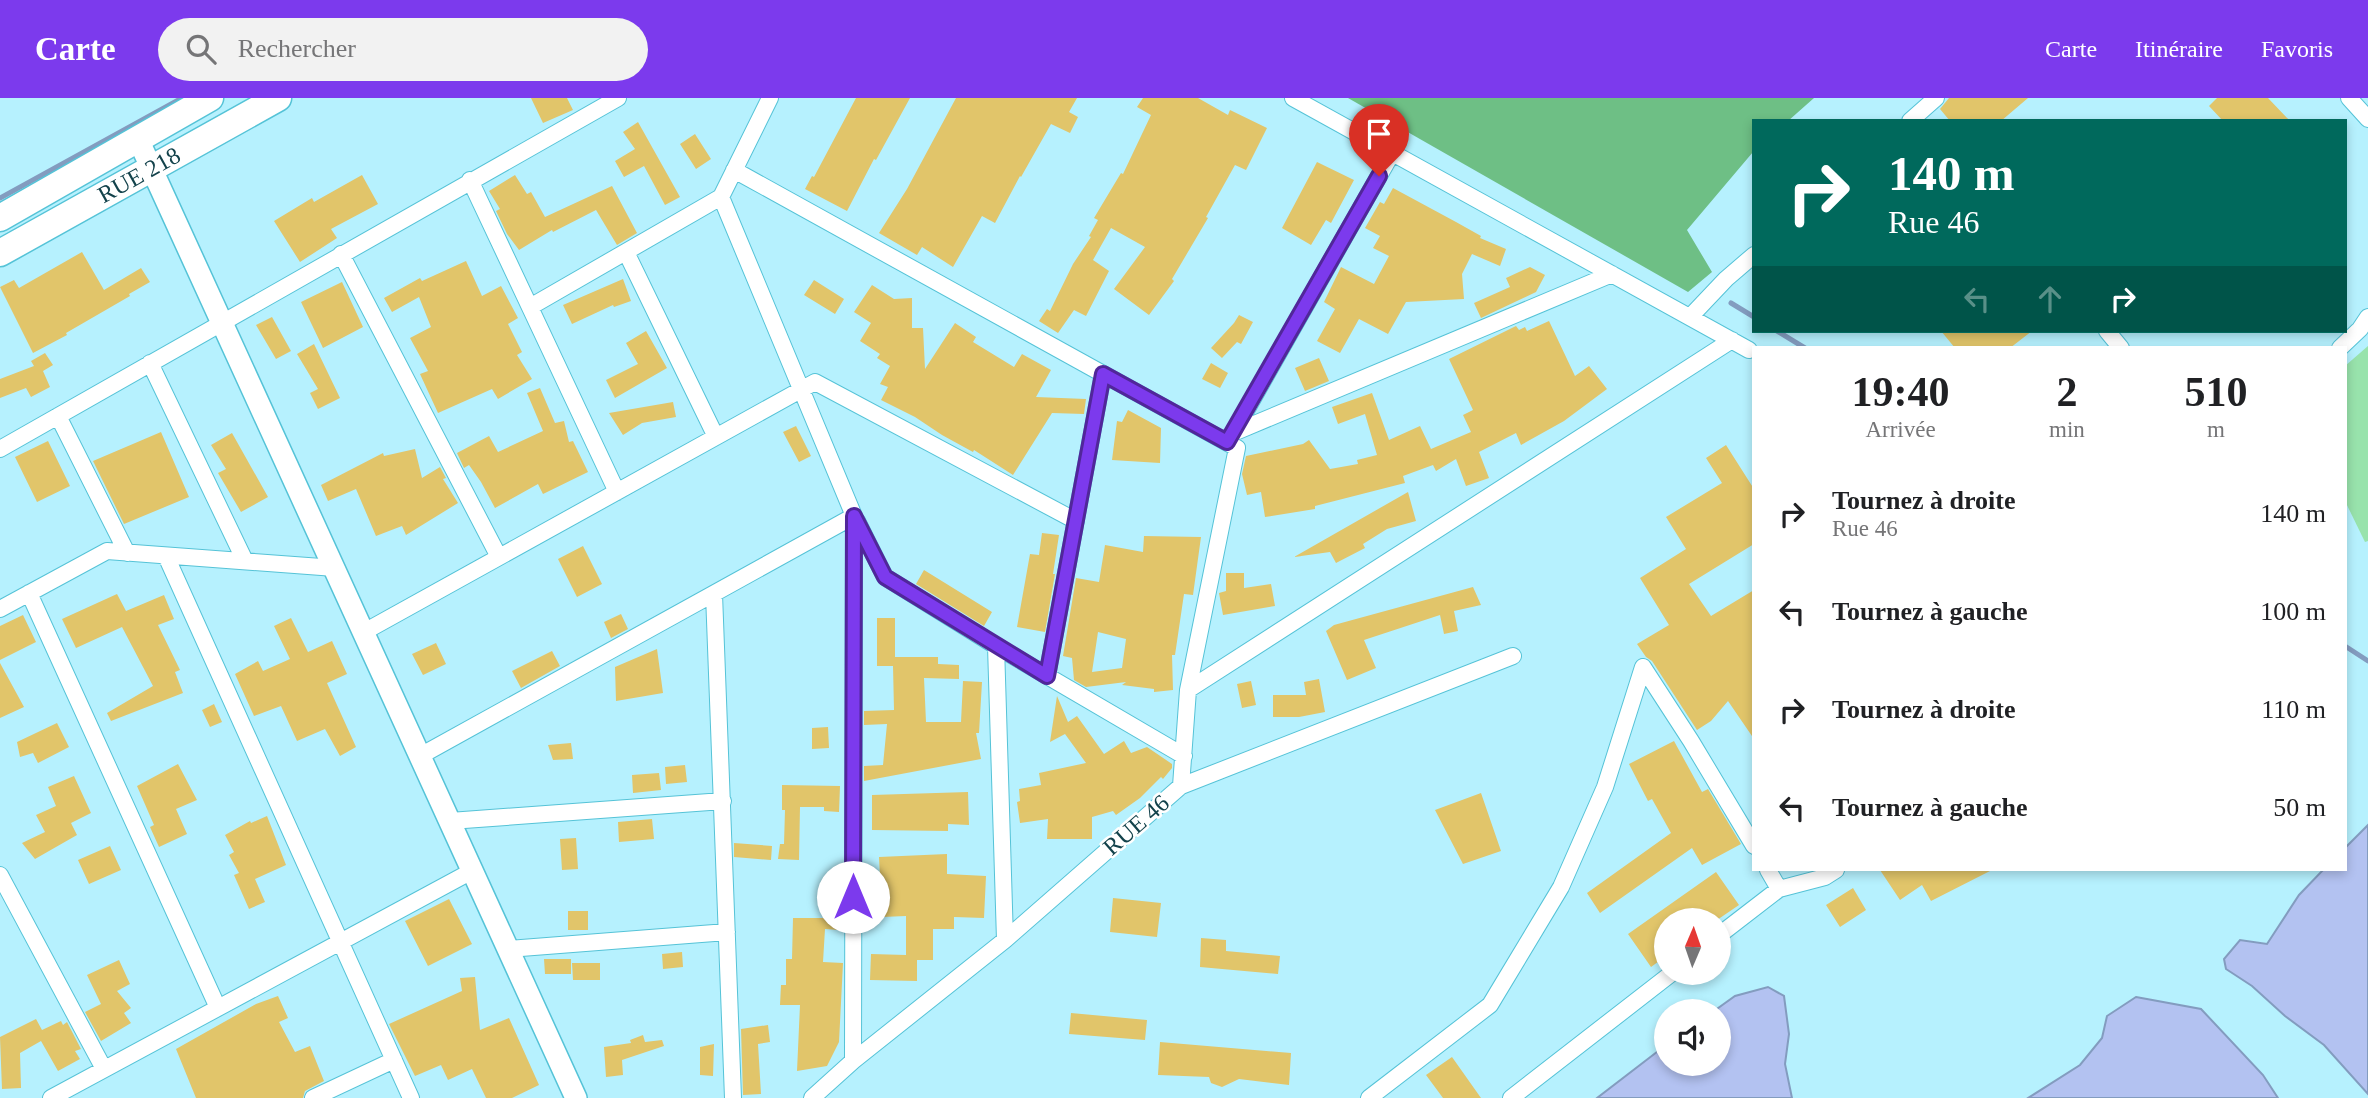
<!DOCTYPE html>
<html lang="fr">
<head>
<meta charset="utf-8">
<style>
  body { margin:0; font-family:Georgia,serif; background:#f2f2f2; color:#202124; height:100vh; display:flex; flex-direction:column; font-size:26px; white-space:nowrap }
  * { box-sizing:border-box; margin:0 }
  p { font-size:23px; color:#757577 }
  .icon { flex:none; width:38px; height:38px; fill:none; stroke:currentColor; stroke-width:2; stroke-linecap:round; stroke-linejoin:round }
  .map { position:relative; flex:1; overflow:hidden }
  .sheet { position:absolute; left:1752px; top:248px; width:595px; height:525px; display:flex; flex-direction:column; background:#fff; border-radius:0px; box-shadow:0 4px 10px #0003 }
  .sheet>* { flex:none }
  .top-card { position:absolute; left:1752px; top:21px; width:595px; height:214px; border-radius:0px; box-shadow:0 4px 10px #0003; background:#00695c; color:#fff; overflow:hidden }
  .needle { width:46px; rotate:2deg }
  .buttons { position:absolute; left:1654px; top:810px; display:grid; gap:14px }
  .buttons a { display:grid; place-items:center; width:77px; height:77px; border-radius:50%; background:#fff; box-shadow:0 4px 10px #0003; font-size:35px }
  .pin { position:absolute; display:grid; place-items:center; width:60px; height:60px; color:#fff; margin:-72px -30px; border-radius:50% 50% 50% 0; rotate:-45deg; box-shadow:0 0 7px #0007 }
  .pin .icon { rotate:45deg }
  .me { position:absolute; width:77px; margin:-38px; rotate:0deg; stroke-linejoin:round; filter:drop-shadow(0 0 5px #0008) }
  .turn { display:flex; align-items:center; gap:24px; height:147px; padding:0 21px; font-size:32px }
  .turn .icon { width:91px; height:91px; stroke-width:2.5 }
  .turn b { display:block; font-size:49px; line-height:60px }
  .lanes { display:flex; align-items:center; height:66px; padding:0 21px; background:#0003; justify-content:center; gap:35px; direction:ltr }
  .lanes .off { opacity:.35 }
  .eta { display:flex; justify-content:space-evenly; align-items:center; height:119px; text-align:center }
  .eta b { font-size:42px; font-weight:700; line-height:49px }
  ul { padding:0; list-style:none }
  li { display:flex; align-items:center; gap:21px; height:98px; padding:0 21px }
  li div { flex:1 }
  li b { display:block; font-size:26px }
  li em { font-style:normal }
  header { display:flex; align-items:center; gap:42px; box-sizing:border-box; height:98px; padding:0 35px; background:#7c3aed; color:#fff }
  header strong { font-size:33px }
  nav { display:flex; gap:38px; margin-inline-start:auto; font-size:24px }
  .search { width:490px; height:63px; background:#f2f2f2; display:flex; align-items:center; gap:18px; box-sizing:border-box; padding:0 24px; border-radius:38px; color:#757577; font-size:26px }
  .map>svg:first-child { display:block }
  .green { fill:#98e3ac }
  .forest { fill:#6ebf85 }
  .water { fill:#b3c2f1; stroke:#839cbf; stroke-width:2 }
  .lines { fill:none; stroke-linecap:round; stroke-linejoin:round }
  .stream { stroke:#839cbf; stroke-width:5 }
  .building { fill:#e1c56a; fill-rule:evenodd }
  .minor-casing { stroke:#55c3d7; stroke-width:18 }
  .tertiary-casing { stroke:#55c3d7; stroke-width:24 }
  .trunk-casing { stroke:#55c3d7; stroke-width:29 }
  .minor { stroke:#fff; stroke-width:16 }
  .tertiary { stroke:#fff; stroke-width:21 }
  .trunk { stroke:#fff; stroke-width:26 }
  .route-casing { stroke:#51269a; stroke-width:18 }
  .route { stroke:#7c3aed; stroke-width:12 }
  .labels { text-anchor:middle; stroke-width:5; stroke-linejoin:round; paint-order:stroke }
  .street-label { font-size:24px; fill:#13424b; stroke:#fff }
</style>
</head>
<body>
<header>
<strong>Carte</strong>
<div class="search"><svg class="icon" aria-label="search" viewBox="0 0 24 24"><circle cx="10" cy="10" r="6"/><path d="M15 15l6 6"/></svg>Rechercher</div>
<nav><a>Carte</a><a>Itinéraire</a><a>Favoris</a></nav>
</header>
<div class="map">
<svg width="2368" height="1000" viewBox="0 0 2368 1000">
  <rect width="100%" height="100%" fill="#b6f1fe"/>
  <path class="green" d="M2368 248V443L2365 444 2345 403V268Z"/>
  <path class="forest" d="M1348 0H1814L1788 23H1754L1753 54 1687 132 1712 174 1688 194Z"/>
  <path class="water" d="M2368 727V996L2324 947 2285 918 2252 888 2226 871 2224 861 2240 842 2267 846 2299 797 2323 772H2345V750Z
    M1768 889 1784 898 1789 936 1785 966 1792 1000H1597L1666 947V966H1718V914L1714 913 1735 898Z
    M2136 899 2201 911 2263 977 2278 1000H2028L2080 967 2102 940 2107 918Z"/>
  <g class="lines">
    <path class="stream" d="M0 100 182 0
      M1731 205 1754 219
      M1777 233 1805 250
      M2345 548 2368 563"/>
  </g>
  <path class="building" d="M531 0H567L573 12 543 25Z
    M856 0H910L876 62 874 61 847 113 805 91 812 78 814 79Z
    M956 0H1077L1069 14 1078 19 1070 35 1051 26 1021 79 1020 78 995 125 982 118 953 169 922 149 917 157 879 135 907 91Z
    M1143 0H1198L1228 17 1230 12 1267 30 1246 72 1235 67 1206 119 1208 120 1172 181 1174 183 1149 217 1114 191 1145 149 1111 130 1093 162 1109 173 1086 218 1074 212 1058 235 1039 223 1047 211 1050 213 1073 166 1091 139 1089 138 1098 122 1094 120 1121 75 1123 76 1151 17 1137 9Z
    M1949 0H2028L2001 23H1950L1940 11Z
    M2217 0H2268L2290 23H2223L2209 8Z
    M638 24 680 99 665 107 644 68 624 79 615 63 635 51 623 34Z
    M695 36 711 61 696 71 680 46Z
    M1317 64 1354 82 1331 125 1326 122 1311 147 1282 130Z
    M362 77 378 106 331 131 337 140 300 164 274 123 312 100 314 104Z
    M515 77 527 96 531 94 545 119 612 88 637 135 617 147 596 112 553 134 552 132 519 152 507 136 496 113 500 111 489 93Z
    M1393 90 1456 124 1481 138 1480 140 1506 151 1500 168 1472 156 1462 176 1464 201 1406 204 1388 236 1359 221 1340 255 1317 243 1335 211 1324 204 1341 169 1374 186 1389 158 1373 150 1380 138 1365 130 1380 104 1384 106Z
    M82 154 104 192 141 170 150 184 129 196 130 198 66 235 67 237 33 255 0 189 14 182 19 190Z
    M466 163 482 198 501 188 518 220 508 226 522 254 517 257 532 281 498 301 492 291 438 315 420 276 428 273 410 240 431 229 419 199 392 214 384 200 420 180 422 183Z
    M1530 169 1545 177 1536 194 1481 220 1474 205 1510 189 1506 180Z
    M623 181 631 203 614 209 613 207 572 226 563 207Z
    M814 182 844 201 835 216 804 197Z
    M342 184 363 229 323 250 301 204Z
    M872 187 894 201 912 200V230H923L925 271 955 225 976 239 973 244 1014 269 1022 256 1051 272 1036 299 1086 301 1084 316 1052 315 1013 377 974 352 973 354 942 337 915 319 881 302 888 289 880 286 890 268 877 260 880 256 860 243 871 225 854 214Z
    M1239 217 1253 224 1241 246 1237 244 1222 260 1211 250 1234 225Z
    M272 219 291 253 276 261 256 227Z
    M1549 223 1575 278 1589 268 1607 291 1564 323 1521 347 1516 335 1479 354 1489 380 1466 388 1456 361 1436 373 1433 367 1403 378 1405 385 1315 408V411L1265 419 1261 394 1247 397 1242 376 1246 358 1303 346 1309 342 1330 371 1358 366 1357 362 1377 357 1365 316 1338 326 1332 309 1372 295 1389 342 1420 328 1431 351 1471 334 1463 317 1473 312 1449 261 1516 228 1519 232 1525 229 1527 233Z
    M646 233 667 270 615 300 606 282 638 266 626 245Z
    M1941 233H2032L2010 250H1955Z
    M314 246 340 300 318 311 310 295 318 291 297 256Z
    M45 255 53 267 43 273 50 289 31 299 26 290 0 300V281L34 268 31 263Z
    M1319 260 1329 283 1305 293 1295 270Z
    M1211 265 1228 275 1220 290 1202 281Z
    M540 290 555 325 564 323 569 344 573 343 588 374 543 396 538 386 495 410 481 384 469 367 464 370 457 355 489 338 498 354 543 333 527 295Z
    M673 304 676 319 642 325 623 337 609 315Z
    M1128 312 1161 330 1160 365 1112 362 1117 323 1122 324Z
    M796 328 811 358 799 364 783 334Z
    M161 334 189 399 124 426 93 363Z
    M232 335 268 399 241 414 218 375 226 371 211 347Z
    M48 343 70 388 37 404 15 359Z
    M1726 347 1754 391V446L1689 486 1711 518 1754 492V641L1728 603 1711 623 1697 632 1652 563 1646 559 1637 546 1669 527 1640 480 1686 451 1666 419 1722 385 1706 360Z
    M415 351 422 380 440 369 446 380 443 381 458 405 406 437 402 428 376 438 356 391 328 403 321 387 383 355 384 358Z
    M1408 394 1416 423 1387 431 1363 446 1365 450 1336 465 1330 454 1294 459Z
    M1042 435 1059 437 1053 476H1055L1045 534 1017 529 1030 456 1039 457Z
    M1144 438 1201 439 1193 497 1184 496 1175 557H1172L1173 592 1154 594V591L1122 587 1126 584 1086 589 1074 582 1072 560 1063 558 1076 480 1099 484 1105 447 1143 454ZM1098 534 1126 541 1122 570 1092 574Z
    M583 448 602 486 577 499 558 461Z
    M924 472 992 514 984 528 916 486Z
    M1226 475H1244V490L1271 486 1275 508 1223 517 1219 495 1226 493Z
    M1473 489 1481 507 1454 513 1458 533 1444 536 1440 517 1364 542 1376 570 1347 582 1326 533 1334 527Z
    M117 496 126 513 164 497 174 521 158 527 180 572 175 574 183 595 111 623 107 615 153 588 122 529 76 550 62 521Z
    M621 516 628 531 611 540 604 524Z
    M23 517 36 544 0 562V528Z
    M291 520 308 554 332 543 347 576 327 585 356 649 340 658 325 631 297 643 281 608 254 618 235 576 258 563 263 573 290 561 274 528Z
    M877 520H895V559H938V566L959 567V581L924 580 926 624H961L963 583 982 584 979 635H976L981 661 864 683V668L883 667 887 626 864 627V613L894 612 893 568H877Z
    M436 545 446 566 423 577 412 556Z
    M657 551 663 595 616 603 615 569Z
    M552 553 560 568 521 590 512 573Z
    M0 565 24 609 0 620Z
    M1319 581 1325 614 1299 619H1273V597H1306L1304 584Z
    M1251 583 1256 607 1242 610 1237 586Z
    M1057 598 1068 624 1077 618 1104 656 1124 643 1131 655 1147 649 1172 666V670L1163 681 1161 679 1140 700 1116 717 1113 713 1092 719V741H1047L1048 721 1020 725 1017 704 1020 703 1019 691 1041 687 1039 675 1086 665 1065 636 1050 644Z
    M214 606 222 624 210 629 202 612Z
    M57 625 69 649 38 665 33 655 20 659 17 644Z
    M828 629 829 650 812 651V630Z
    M1674 643 1702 694 1708 691 1741 746 1702 767 1692 750 1600 815 1587 795 1671 735 1652 701 1648 703 1629 666Z
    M571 645 573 661 553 662 548 647Z
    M178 666 197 702 176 711 187 736 159 749 150 729 154 727 137 688Z
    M685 667 687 684 666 686 665 669Z
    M659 675 661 692 633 695 632 677Z
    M74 678 91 715 71 725 77 737 35 761 22 745 45 734 36 717 56 708 48 689Z
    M782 687 840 688 839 714 824 713V709H800L799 762 778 761 780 746H784L785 712H782Z
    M968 694 969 727 948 726V733L872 732V697Z
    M1481 695 1501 753 1463 766 1435 712Z
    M267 718 286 767 255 781 265 804 249 811 234 777 239 775 229 757 234 754 225 737 250 723 251 725Z
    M652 721 654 741 619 744 618 724Z
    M576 740 578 771 562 772 560 741Z
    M734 745 772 748 771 762 734 759Z
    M110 748 121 772 89 786 78 762Z
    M947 756V776L986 778 984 820 954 819V831H933V862H917V883L870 882 871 856 906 857V818L882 819 879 759Z
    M1880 772H1992L1931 803 1922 787 1900 802Z
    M1716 774 1739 807 1717 822H1666V858L1651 869 1628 836Z
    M1853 790 1866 812 1840 829 1826 807Z
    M1113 800 1161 805 1157 839 1110 834Z
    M449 801 472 846 428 868 405 823Z
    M824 811H840L839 832 825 831 823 864 843 865 839 944 827 968 797 973 800 907H780L781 887H786V861H792L793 820H824Z
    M568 813H588V832H568Z
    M1201 840 1226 842V853L1280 858 1278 876 1200 869Z
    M682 854 683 869 663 871 662 856Z
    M544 861H571V876H545Z
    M119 862 130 886 117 893 131 910 124 915 131 925 101 943 85 914 101 906 87 877Z
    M572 865H600V882H573Z
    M475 879 480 932 509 920 539 987 512 1000H486L472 971 448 982 441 967 415 978 389 926 462 893 460 880Z
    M278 898 288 920 279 924 295 954 310 948 324 983 305 993 303 1000H196L176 951 256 906Z
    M1071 915 1147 922 1145 942 1069 936Z
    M36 921 42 932 61 923 63 927 67 924 81 951 75 953 80 961 58 973 41 943 20 955 21 990 2 991 0 939Z
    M768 927 770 944 758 946 761 996 743 997 741 931Z
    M643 937 645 944 662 942 664 948 622 962 623 977 606 979 604 949 631 945 630 942Z
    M1160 944 1291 955 1289 987 1239 981 1222 989 1211 985 1209 979 1158 977Z
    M714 946 713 978 700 977V949Z
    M1452 959 1481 1000H1443L1426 977Z"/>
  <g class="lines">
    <defs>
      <path id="minor" d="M1293 0 1749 252
        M2349 0 2368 21
        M1910 23 1936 0
        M734 72 1237 350 1188 592 1181 688
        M470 82 617 394
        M721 99 854 418 853 963
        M626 154 716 339
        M341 156 499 459
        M530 209 721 99 770 0
        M1690 219 1726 181 1754 157
        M2107 233 2121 250
        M2340 250 2360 231 2368 219
        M150 265 245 463
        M58 318 127 455
        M1233 335 1612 176
        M1231 339 1392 55
        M0 351 618 0
        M857 423 885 479 996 548 1184 658
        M166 458 411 1000
        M29 495 218 910
        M714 496 733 1000
        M0 511 107 453 335 470
        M364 534 815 284 1076 423
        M996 548 1005 842
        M1643 569 1691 643 1754 748
        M1047 578 1103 276
        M1188 592 1732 242
        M420 658 854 418
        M450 723 723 703
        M1768 772 1779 791
        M0 777 104 971
        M1718 838 1779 791 1825 779 1836 772
        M508 851 727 834
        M51 1000 472 773
        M313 1000 394 962
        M812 1000 853 963 1005 842 1181 688 1513 558
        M1369 1000 1490 907 1561 789 1605 689 1643 569
        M1511 1000 1672 875"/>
      <path id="tertiary" d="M138 41 576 1000"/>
      <path id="trunk" d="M0 120 210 0
        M0 155 278 0"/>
    </defs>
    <use href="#minor" class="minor-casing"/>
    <use href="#tertiary" class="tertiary-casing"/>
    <use href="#trunk" class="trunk-casing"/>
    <use href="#minor" class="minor"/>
    <use href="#tertiary" class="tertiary"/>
    <use href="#trunk" class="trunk"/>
  </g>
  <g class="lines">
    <defs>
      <path id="route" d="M853 799 854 418 885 479 1047 578 1103 276 1227 344 1379 78"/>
    </defs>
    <use href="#route" class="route-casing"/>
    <use href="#route" class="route"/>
  </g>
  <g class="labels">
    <g class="street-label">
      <text transform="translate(139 77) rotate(-29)" y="8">RUE 218</text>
      <text transform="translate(1136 727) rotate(-41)" y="8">RUE 46</text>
    </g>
  </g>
</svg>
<div class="buttons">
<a><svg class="needle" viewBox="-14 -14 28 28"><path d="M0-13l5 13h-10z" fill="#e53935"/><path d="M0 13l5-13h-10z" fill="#757577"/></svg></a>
<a><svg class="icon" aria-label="sound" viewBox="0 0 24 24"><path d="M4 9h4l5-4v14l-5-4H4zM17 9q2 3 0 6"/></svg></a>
</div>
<div class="pin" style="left:1379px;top:78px;background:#d93025"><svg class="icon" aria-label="arrive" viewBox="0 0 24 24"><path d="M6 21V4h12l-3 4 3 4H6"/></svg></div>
<svg class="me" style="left:853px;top:799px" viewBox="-20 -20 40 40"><circle r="19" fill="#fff"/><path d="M0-13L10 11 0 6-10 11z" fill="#7c3aed"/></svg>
<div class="top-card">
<div class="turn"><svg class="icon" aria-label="right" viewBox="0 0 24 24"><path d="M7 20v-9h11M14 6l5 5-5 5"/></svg><div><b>140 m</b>Rue 46</div></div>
<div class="lanes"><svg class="icon off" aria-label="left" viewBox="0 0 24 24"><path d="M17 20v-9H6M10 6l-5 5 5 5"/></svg><svg class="icon off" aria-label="ahead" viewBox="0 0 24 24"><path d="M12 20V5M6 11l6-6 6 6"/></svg><svg class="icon" aria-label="right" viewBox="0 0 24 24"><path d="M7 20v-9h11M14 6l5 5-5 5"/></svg></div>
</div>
<section class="sheet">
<div class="eta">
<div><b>19:40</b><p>Arrivée</p></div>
<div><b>2</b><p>min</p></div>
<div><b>510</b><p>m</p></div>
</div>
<ul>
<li><svg class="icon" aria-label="right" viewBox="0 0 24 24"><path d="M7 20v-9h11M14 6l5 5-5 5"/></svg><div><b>Tournez à droite</b><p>Rue 46</p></div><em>140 m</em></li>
<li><svg class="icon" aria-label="left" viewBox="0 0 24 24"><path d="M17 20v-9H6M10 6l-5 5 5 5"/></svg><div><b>Tournez à gauche</b></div><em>100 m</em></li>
<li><svg class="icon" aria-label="right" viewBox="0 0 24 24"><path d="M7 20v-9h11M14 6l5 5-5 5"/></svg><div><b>Tournez à droite</b></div><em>110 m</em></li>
<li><svg class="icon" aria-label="left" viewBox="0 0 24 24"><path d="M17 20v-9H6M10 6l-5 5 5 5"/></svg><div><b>Tournez à gauche</b></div><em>50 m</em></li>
</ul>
</section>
</div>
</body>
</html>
